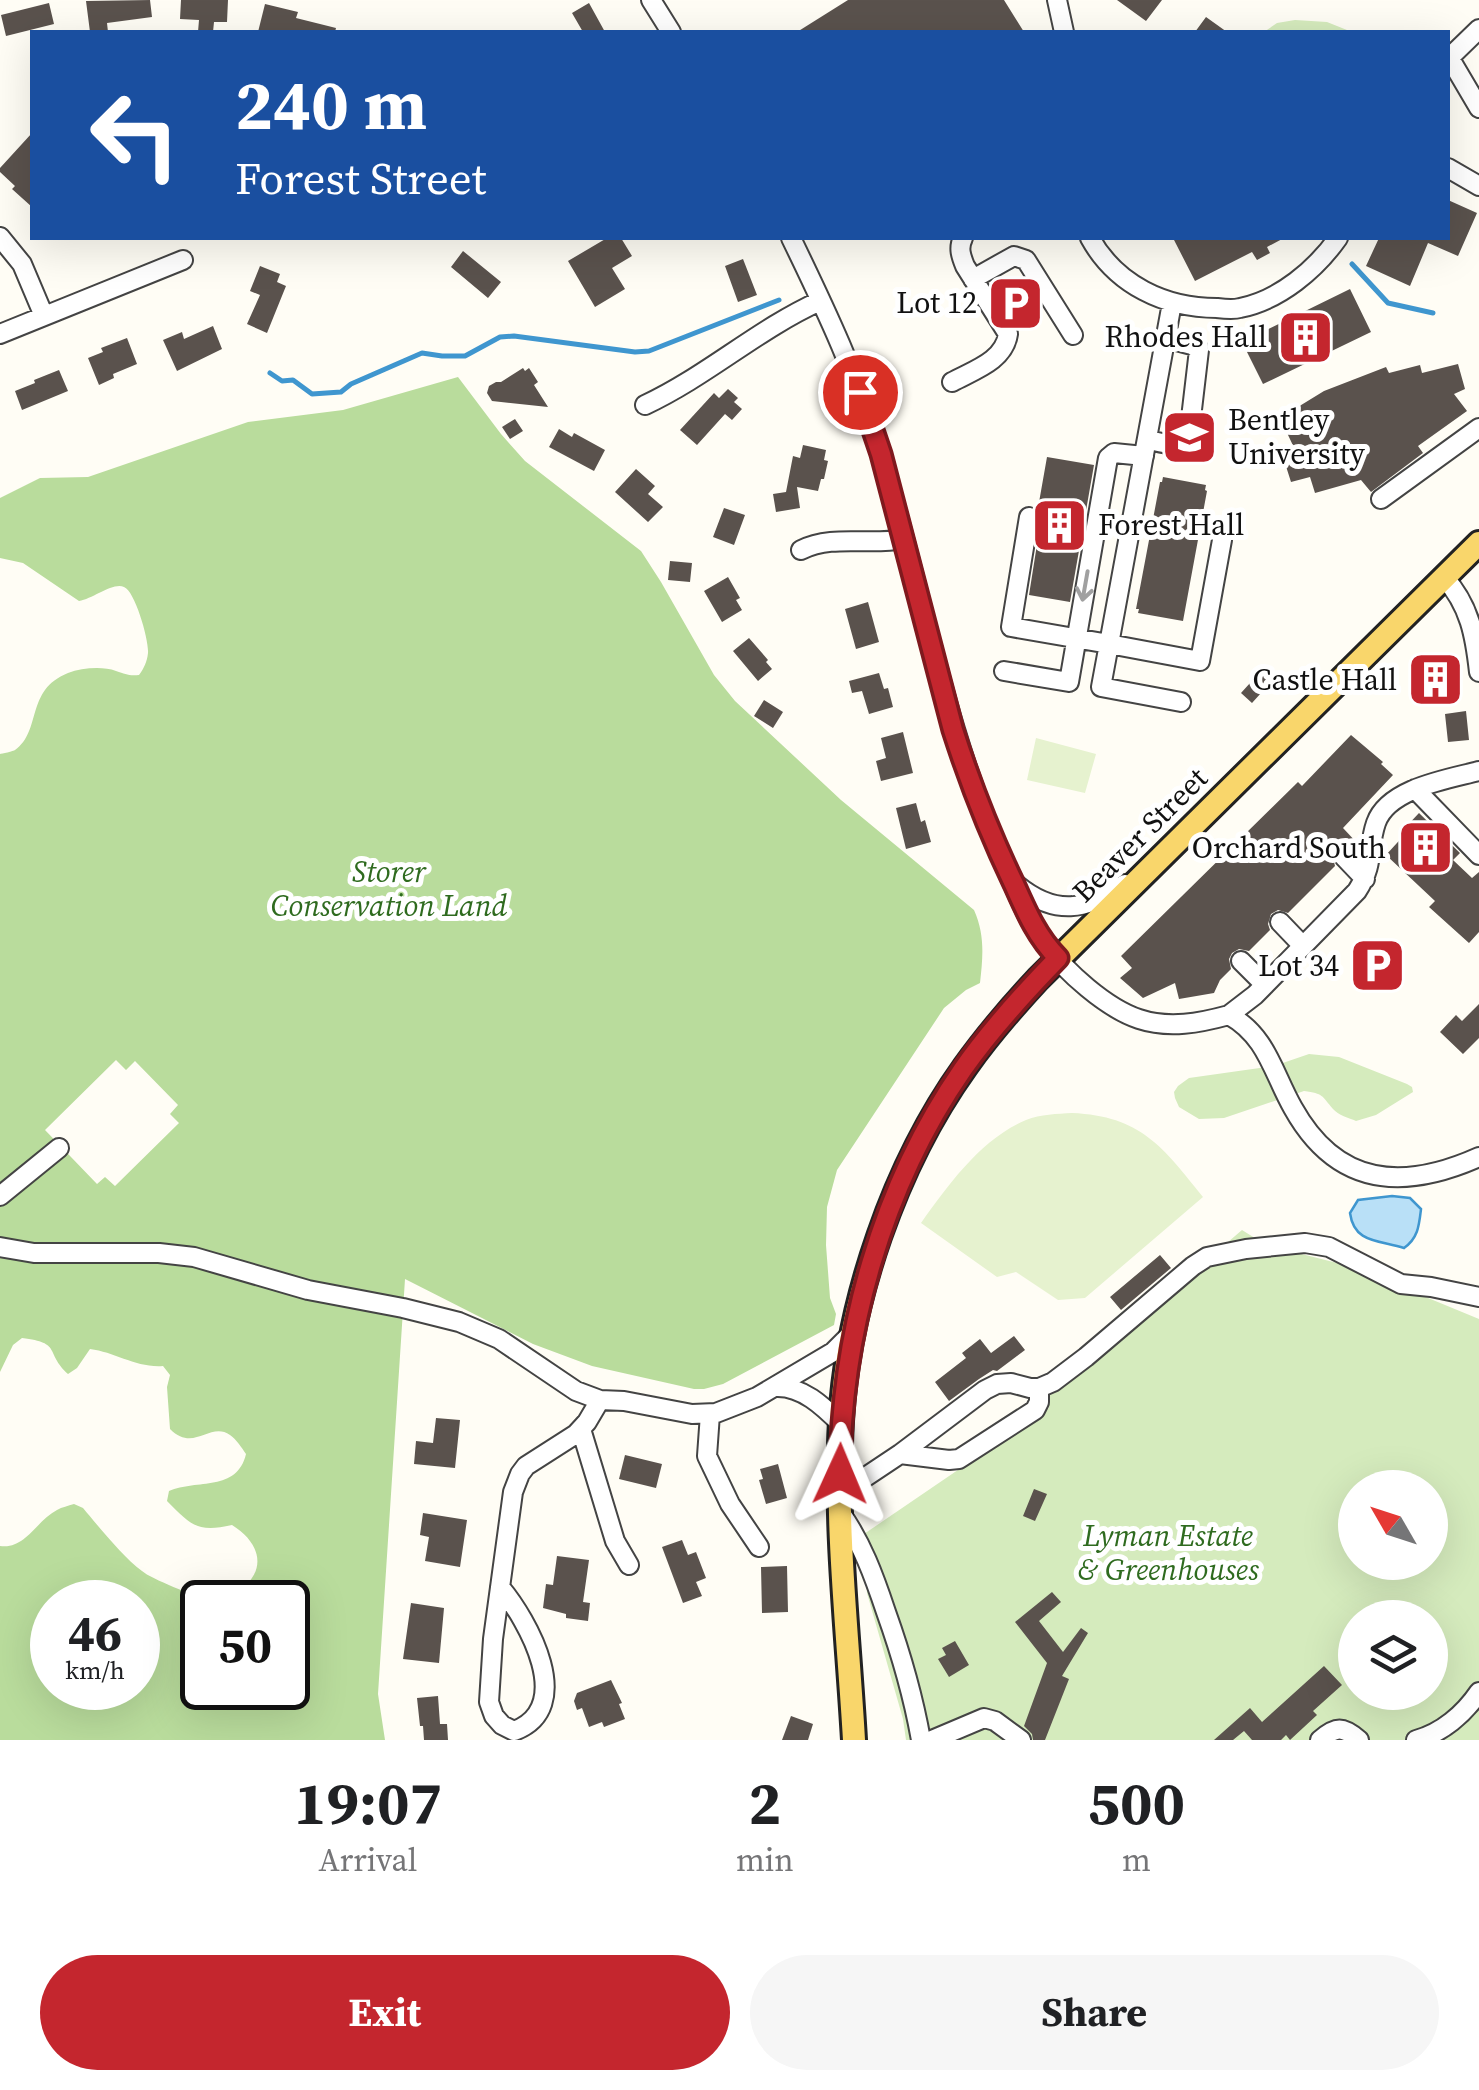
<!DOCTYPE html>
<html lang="en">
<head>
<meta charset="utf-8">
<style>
  body { margin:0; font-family:"Source Serif 4",serif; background:#f6f6f6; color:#202124; height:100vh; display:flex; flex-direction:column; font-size:38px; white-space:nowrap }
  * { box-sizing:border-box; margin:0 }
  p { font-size:32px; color:#757577 }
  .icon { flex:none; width:55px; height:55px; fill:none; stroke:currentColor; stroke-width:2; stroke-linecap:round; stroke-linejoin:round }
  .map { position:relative; height:1740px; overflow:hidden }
  .details { display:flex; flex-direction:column; background:#fff; flex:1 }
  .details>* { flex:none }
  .top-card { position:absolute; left:30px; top:30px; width:1420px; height:210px; border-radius:0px; box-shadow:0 10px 40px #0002; background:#1a4fa0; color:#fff; overflow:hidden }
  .needle { width:65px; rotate:309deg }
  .fabs { position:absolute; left:1338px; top:1470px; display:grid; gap:20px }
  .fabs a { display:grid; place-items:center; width:110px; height:110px; border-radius:50%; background:#fff; box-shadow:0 10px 40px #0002; font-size:50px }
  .speed { position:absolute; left:30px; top:1580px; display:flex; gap:20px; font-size:50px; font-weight:700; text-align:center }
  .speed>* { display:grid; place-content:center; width:130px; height:130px; border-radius:50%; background:#fff; box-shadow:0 10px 40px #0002; line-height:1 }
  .speed small { font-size:25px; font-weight:400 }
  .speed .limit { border:5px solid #111; border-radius:15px; background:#fff; color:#111 }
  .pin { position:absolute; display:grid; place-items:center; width:85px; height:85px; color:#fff; margin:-42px; border:5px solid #fff; border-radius:50%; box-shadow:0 2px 10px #0007 }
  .me { position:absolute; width:110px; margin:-55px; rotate:1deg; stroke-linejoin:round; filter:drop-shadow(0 0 8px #0008) }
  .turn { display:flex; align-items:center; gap:35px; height:210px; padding:0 40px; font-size:45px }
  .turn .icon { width:130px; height:130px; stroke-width:2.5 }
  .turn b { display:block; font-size:70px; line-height:85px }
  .eta { display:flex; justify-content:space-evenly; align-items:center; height:170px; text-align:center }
  .eta b { font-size:60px; font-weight:700; line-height:70px }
  .action { display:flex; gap:20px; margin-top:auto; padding:20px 40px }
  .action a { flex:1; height:115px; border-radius:60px; background:#c4262e; color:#fff; font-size:40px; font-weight:700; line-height:115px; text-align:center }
  .action a+a { background:#f6f6f6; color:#202124 }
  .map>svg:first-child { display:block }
  .green { fill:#d5ebbd; fill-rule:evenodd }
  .forest { fill:#b9dc9c; fill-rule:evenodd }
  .pitch { fill:#e6f2cf }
  .water { fill:#b9e0f7; stroke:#3f96cf; stroke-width:2.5 }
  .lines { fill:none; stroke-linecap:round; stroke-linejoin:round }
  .stream { stroke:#3f96cf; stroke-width:5 }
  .building { fill:#5a524d }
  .minor-casing { stroke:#444; stroke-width:22 }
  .major-casing { stroke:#222; stroke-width:28 }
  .minor { stroke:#fff; stroke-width:18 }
  .major { stroke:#f9d66b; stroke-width:22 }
  .oneway { stroke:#a0a0a0 }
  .route-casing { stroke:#7f191e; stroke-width:25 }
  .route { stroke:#c4262e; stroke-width:18 }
  .labels { text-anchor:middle; stroke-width:10; stroke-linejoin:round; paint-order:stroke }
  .poi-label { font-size:30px; fill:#111; stroke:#fff; text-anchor:end }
  .street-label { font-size:30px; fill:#111; stroke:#fff }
  .park-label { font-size:30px; font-style:italic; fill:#2f6b1f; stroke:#fff }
</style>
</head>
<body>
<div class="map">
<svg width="1479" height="1740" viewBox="0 0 1479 1740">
  <rect width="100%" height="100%" fill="#fffdf5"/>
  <path class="green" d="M1295 20 1327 22 1352 32H1264L1277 23Z
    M1309 1054 1339 1057 1407 1084 1412 1087 1413 1092 1376 1115 1356 1121C1349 1118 1338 1115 1333 1109 1321 1095 1324 1094 1304 1091L1224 1118 1199 1119 1179 1107 1175 1098 1174 1092 1178 1086 1189 1078 1274 1066Z
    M1242 1230 1266 1245 1353 1267 1479 1319V1740H906L903 1719 867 1593 864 1534 1049 1408 1043 1401ZM1355 1488H1430V1562H1355ZM1355 1618H1430V1692H1355Z"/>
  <path class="forest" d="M458 377 501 434 525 461 641 551 661 582 714 675 735 701 841 800 974 910C985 935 983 956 980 983L966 990 944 1008 837 1170 827 1207 826 1245 830 1298 836 1314 834 1325 723 1384 704 1389H694L592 1366 533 1344 405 1279 378 1694 385 1740H0V1546C25 1550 37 1520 57 1510 62 1507 68 1506 74 1504L83 1508C99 1527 123 1557 142 1571 151 1579 195 1596 207 1599 222 1602 232 1597 243 1588 268 1567 258 1541 232 1525 197 1533 191 1525 167 1501L169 1491C197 1479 237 1492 246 1454 242 1448 236 1439 230 1435 210 1421 194 1453 170 1429L167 1387 170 1375 163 1366C136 1368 115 1352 90 1349L77 1368 68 1374C44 1352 63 1343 22 1338L13 1345 0 1372V754C1 754 14 751 15 750 42 731 25 690 68 673 82 668 102 666 116 671 126 674 128 676 139 675 144 668 147 662 148 653 149 640 135 591 124 587 113 582 93 599 79 601L23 563 0 558V498L40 478 88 477 248 422 343 410ZM116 1060 126 1070 135 1061 178 1105 170 1114 179 1123 115 1186 105 1177 97 1184 45 1130ZM52 1602H138V1688H52ZM202 1602H288V1688H202Z"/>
  <path class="pitch" d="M1036 738 1096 754 1085 793 1027 780Z
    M1072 1113C1141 1116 1163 1147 1203 1197L1085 1298 1058 1300 1016 1272 997 1277 921 1223C949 1184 981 1139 1026 1120 1041 1114 1057 1114 1072 1113Z"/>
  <path class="water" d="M1392 1196 1410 1198 1421 1209C1419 1226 1418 1238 1404 1248 1378 1240 1354 1243 1350 1213L1358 1200Z"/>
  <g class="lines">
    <path class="stream" d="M1352 264 1388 303 1433 313
      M270 373 282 381 293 380 312 394 341 392 351 384 422 353 442 356H465L500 337 514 336 635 352 649 351 779 300"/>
  </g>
  <path class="building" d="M150 0 152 17 107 23 108 32H90L86 1Z
    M181 0H228L227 22H214L213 32H198L199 20 180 19Z
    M848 0H1004L1024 32H797Z
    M1117 0H1162L1146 21Z
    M49 3 54 24 6 36 1 15Z
    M589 3 605 32H583L572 13Z
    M265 4 298 12 296 18 336 28 335 32H258Z
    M1206 17 1227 32H1195Z
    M32 133V207L12 189 15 186 0 172V168Z
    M1448 200 1477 213 1458 256 1428 243 1410 286 1366 266 1379 238H1448Z
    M607 238H621L632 256 612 268 625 289 595 307 568 261Z
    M1173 238H1284L1267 247 1270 253 1257 260 1252 252 1195 281Z
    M463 251 501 282 488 298 451 267Z
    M743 259 757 295 738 302 725 266Z
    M260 266 280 274 277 282 286 286 267 333 247 324 260 295 250 291Z
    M1350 289 1371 332 1263 384 1242 342Z
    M213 326 222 349 177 371 163 340 182 332 184 339Z
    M127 338 137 364 113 374 114 378 99 385 88 358 103 352 101 348Z
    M1458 364 1465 389 1454 394 1467 411 1418 446 1423 453 1371 492 1361 480 1315 493 1310 477 1291 482 1284 460 1297 454 1280 418 1324 391 1386 367 1389 373 1420 365 1422 373Z
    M523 368 525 371 529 368 538 382 534 385 548 407 492 401 487 393 489 386 496 382H501Z
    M59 370 68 391 22 410 15 391 35 383 34 380Z
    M728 389 738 398 734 402 742 409 732 420 725 414 697 445 680 430 714 393 719 398Z
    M515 419 523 431 510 439 502 427Z
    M559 429 572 437 574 433 605 450 594 471 549 447Z
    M803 445 826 450 824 460 828 461 824 479H821L818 491 797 487 800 508 776 512 773 494 786 492 793 456 800 458Z
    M1047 457 1094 465 1070 602 1029 595 1041 519 1038 508Z
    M636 469 655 486 648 494 663 507 648 522 615 492Z
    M1163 477 1206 485 1205 490 1207 491 1183 621 1138 613 1139 609H1136L1160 482H1162Z
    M724 508 745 515 734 545 713 537Z
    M670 561 692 563 690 582 668 580Z
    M728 577 740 598 736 600 742 610 722 622 704 591Z
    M868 602 879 642 856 649 845 609Z
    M749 638 768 660 766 662 772 669 758 681 733 651Z
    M1443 665 1445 693 1428 695 1427 666Z
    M1260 672 1271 682 1252 703 1241 693Z
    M879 673 884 689 888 688 893 707 869 714 862 691 852 693 849 681Z
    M764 700 783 712 773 728 754 716Z
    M1466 711 1469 740 1448 742 1445 714Z
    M903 732 913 773 881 781 876 761 886 758 881 738Z
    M1351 735 1383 762 1381 764 1393 775 1343 828 1358 844 1353 848 1347 845 1336 847 1332 854 1335 866 1288 913 1278 910 1271 914 1268 924 1270 930 1249 951 1239 949 1232 953 1229 959 1231 969 1220 980 1214 993 1179 999 1175 983 1143 998 1120 978 1132 968 1121 956 1298 782 1302 786Z
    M916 803 921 822 925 820 931 842 906 849 896 808Z
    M1419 813 1460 853 1453 860 1472 878 1479 872V932L1469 943 1429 907 1435 901 1386 855 1407 832 1404 829Z
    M1479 1004V1038L1463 1054 1440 1032 1456 1015 1462 1021Z
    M1160 1255 1171 1268 1121 1310 1110 1297Z
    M1014 1336 1025 1350 997 1371 993 1370 979 1379 949 1401 935 1382 966 1358 962 1353 980 1339 991 1353Z
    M436 1418 460 1420 455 1468 414 1464 416 1441 433 1443Z
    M625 1455 662 1464 656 1488 619 1479Z
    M778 1464 787 1498 766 1504 759 1480 763 1479 760 1469Z
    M1034 1489 1047 1494 1035 1521 1023 1516Z
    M423 1513 467 1520 460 1567 425 1561 429 1537 420 1535Z
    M682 1540 688 1555 696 1552 706 1578 696 1582 702 1596 683 1603 662 1547Z
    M557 1556 589 1560 583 1602 590 1603 588 1621 566 1618V1614L543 1608 546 1584 553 1585Z
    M787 1566 788 1612 762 1613 761 1567Z
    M1052 1592 1061 1602 1039 1621 1063 1652 1081 1628 1088 1633 1062 1676 1069 1679 1045 1740H1033L1032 1734 1024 1726 1047 1663 1015 1622Z
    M411 1603 444 1608 439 1663 403 1659Z
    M955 1641 969 1665 949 1677 938 1659 946 1655 942 1648Z
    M1324 1666 1342 1685 1313 1711 1317 1715 1290 1740 1286 1735 1281 1740H1252L1244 1731 1233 1740H1214L1250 1708 1262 1722Z
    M611 1680 622 1703 619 1704 625 1719 604 1727 602 1722 589 1727 582 1708 577 1710 574 1701 577 1693Z
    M438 1696 440 1724H447L448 1740H424L423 1726H420L417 1698Z
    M791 1716 813 1724 808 1740H782Z"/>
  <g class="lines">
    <defs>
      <path id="minor" d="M651 0 671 32
        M1057 0 1064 32
        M1449 57 1479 108
        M1448 59 1479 29
        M1448 168 1479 186
        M0 237 22 264 44 316
        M791 238C825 308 859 380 881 455 922 592 945 732 1004 863 1016 890 1027 920 1045 944 1066 972 1106 1008 1139 1019 1169 1029 1200 1023 1229 1015 1267 1036 1273 1073 1293 1108 1337 1187 1403 1191 1479 1157
        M1090 238C1116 285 1165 308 1217 308 1225 309 1233 310 1240 308 1280 300 1316 269 1338 238
        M973 279 1014 256 1026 260 1073 335
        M0 334 183 260
        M952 382C974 370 1004 361 1008 334L965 266C961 256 958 248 963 238
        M645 405C707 376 758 329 820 301
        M1147 439C1163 444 1176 448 1189 435L1199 350 1192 345 1165 338
        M1381 499 1479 428
        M1029 517 1011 627 1109 644 1172 303
        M801 550C833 534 870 546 903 539
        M1444 577C1470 606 1475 636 1479 672
        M1004 671 1069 682 1108 458 1114 453 1144 456
        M1181 702 1101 687 1109 644 1200 661 1222 540
        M1415 789 1479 855
        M1344 857 1365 879
        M1017 885C1055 916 1086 911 1125 884
        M1280 922 1303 946
        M1241 961 1265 985
        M1229 1015 1255 995 1357 891C1375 863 1367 849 1376 823 1388 788 1449 779 1479 771
        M0 1196 59 1148
        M0 1247 34 1253H159L194 1257 308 1290 403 1308 459 1322 499 1339 576 1391 600 1400 624 1401 692 1414 716 1413 757 1397 833 1352 854 1331
        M776 1387C802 1386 823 1406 841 1424
        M710 1414 707 1456 730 1504 759 1547
        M581 1429 615 1541 629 1565
        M900 1454 949 1460 959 1459 1035 1410 1039 1402V1388
        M840 1494 900 1454 985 1390 997 1384 1011 1383 1030 1388H1039L1053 1382 1086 1357 1193 1266 1207 1257 1246 1249 1305 1243 1329 1247 1401 1284 1431 1287 1479 1297
        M840 1512C862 1543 874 1576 886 1612 901 1654 913 1695 921 1740
        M500 1587C528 1620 577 1708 514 1731L502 1725 494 1716 489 1702 493 1639 513 1492 520 1474 526 1466 576 1434 587 1422 600 1400
        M932 1740 984 1718 995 1721 1021 1740
        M1320 1740C1336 1726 1343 1726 1359 1740
        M1416 1740C1442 1733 1464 1714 1479 1692"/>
      <path id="major" d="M854 1740C848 1634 835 1527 841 1421 848 1301 895 1165 965 1067 987 1036 1012 1007 1038 979L1479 543"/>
    </defs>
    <use href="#minor" class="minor-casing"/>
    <use href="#major" class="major-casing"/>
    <use href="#minor" class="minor"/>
    <use href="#major" class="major"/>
  </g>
  <defs><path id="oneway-shaft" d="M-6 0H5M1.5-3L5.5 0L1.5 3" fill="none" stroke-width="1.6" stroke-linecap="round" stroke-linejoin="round" transform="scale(2.5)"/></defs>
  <use class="oneway" href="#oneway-shaft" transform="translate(1085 586) rotate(100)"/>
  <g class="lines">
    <defs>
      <path id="route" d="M840 1474C841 1333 882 1186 963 1069 991 1029 1024 993 1058 958 1037 937 1026 911 1014 884 990 834 970 783 953 730L881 454 860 392"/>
    </defs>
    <use href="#route" class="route-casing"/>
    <use href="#route" class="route"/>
  </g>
  <defs>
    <symbol id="parking-square" viewBox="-11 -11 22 22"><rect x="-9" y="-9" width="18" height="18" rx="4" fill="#c4262e" stroke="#fff"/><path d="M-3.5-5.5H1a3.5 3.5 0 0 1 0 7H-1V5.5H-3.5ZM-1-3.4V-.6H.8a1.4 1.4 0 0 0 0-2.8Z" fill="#fff"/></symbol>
    <symbol id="building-square" viewBox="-11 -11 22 22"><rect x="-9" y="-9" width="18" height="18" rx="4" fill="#c4262e" stroke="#fff"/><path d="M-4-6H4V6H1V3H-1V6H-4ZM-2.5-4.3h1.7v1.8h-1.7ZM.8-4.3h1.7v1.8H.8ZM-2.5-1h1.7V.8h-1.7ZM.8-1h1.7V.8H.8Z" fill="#fff"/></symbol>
    <symbol id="university-square" viewBox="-11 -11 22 22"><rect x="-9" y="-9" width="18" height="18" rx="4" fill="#c4262e" stroke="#fff"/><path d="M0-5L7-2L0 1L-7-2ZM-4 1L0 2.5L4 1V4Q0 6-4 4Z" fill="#fff"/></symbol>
  </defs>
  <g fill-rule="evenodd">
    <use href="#parking-square" x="984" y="272" width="63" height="63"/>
    <use href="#building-square" x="1274" y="306" width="63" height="63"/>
    <use href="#university-square" x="1158" y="406" width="63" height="63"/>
    <use href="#building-square" x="1028" y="494" width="63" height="63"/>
    <use href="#building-square" x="1404" y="648" width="63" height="63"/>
    <use href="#building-square" x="1394" y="816" width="63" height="63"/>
    <use href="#parking-square" x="1346" y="934" width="63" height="63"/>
  </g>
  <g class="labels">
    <g class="poi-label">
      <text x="977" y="313">Lot 12</text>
      <text x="1267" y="347">Rhodes Hall</text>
      <text x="1228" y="430" text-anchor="start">Bentley<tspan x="1228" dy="34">University</tspan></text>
      <text x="1098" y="535" text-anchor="start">Forest Hall</text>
      <text x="1397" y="690">Castle Hall</text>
      <text x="1386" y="858">Orchard South</text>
      <text x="1339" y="976">Lot 34</text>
    </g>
    <g class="street-label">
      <text transform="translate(1140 835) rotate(-45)" y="10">Beaver Street</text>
    </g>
    <g class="park-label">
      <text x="389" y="882">Storer<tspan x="389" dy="34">Conservation Land</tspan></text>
      <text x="1168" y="1546">Lyman Estate<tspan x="1168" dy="34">&amp; Greenhouses</tspan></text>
    </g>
  </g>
</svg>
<div class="fabs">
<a><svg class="needle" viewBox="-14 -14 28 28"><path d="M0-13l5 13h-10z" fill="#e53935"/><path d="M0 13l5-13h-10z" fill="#757577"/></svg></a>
<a><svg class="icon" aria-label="layers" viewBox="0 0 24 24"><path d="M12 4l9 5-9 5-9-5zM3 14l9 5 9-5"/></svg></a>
</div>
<div class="speed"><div>46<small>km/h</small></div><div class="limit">50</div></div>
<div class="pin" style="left:860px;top:392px;background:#d93025"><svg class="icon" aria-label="arrive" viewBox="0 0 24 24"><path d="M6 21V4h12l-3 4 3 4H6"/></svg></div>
<svg class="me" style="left:840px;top:1474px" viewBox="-20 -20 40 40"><path d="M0-17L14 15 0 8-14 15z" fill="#c4262e" stroke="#fff" stroke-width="4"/></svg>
<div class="top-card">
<div class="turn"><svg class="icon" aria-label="left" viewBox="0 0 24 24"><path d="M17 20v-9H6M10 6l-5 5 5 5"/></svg><div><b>240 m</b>Forest Street</div></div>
</div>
</div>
<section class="details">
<div class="eta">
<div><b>19:07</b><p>Arrival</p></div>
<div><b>2</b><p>min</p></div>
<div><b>500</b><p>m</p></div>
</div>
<div class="action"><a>Exit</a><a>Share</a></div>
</section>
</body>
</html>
